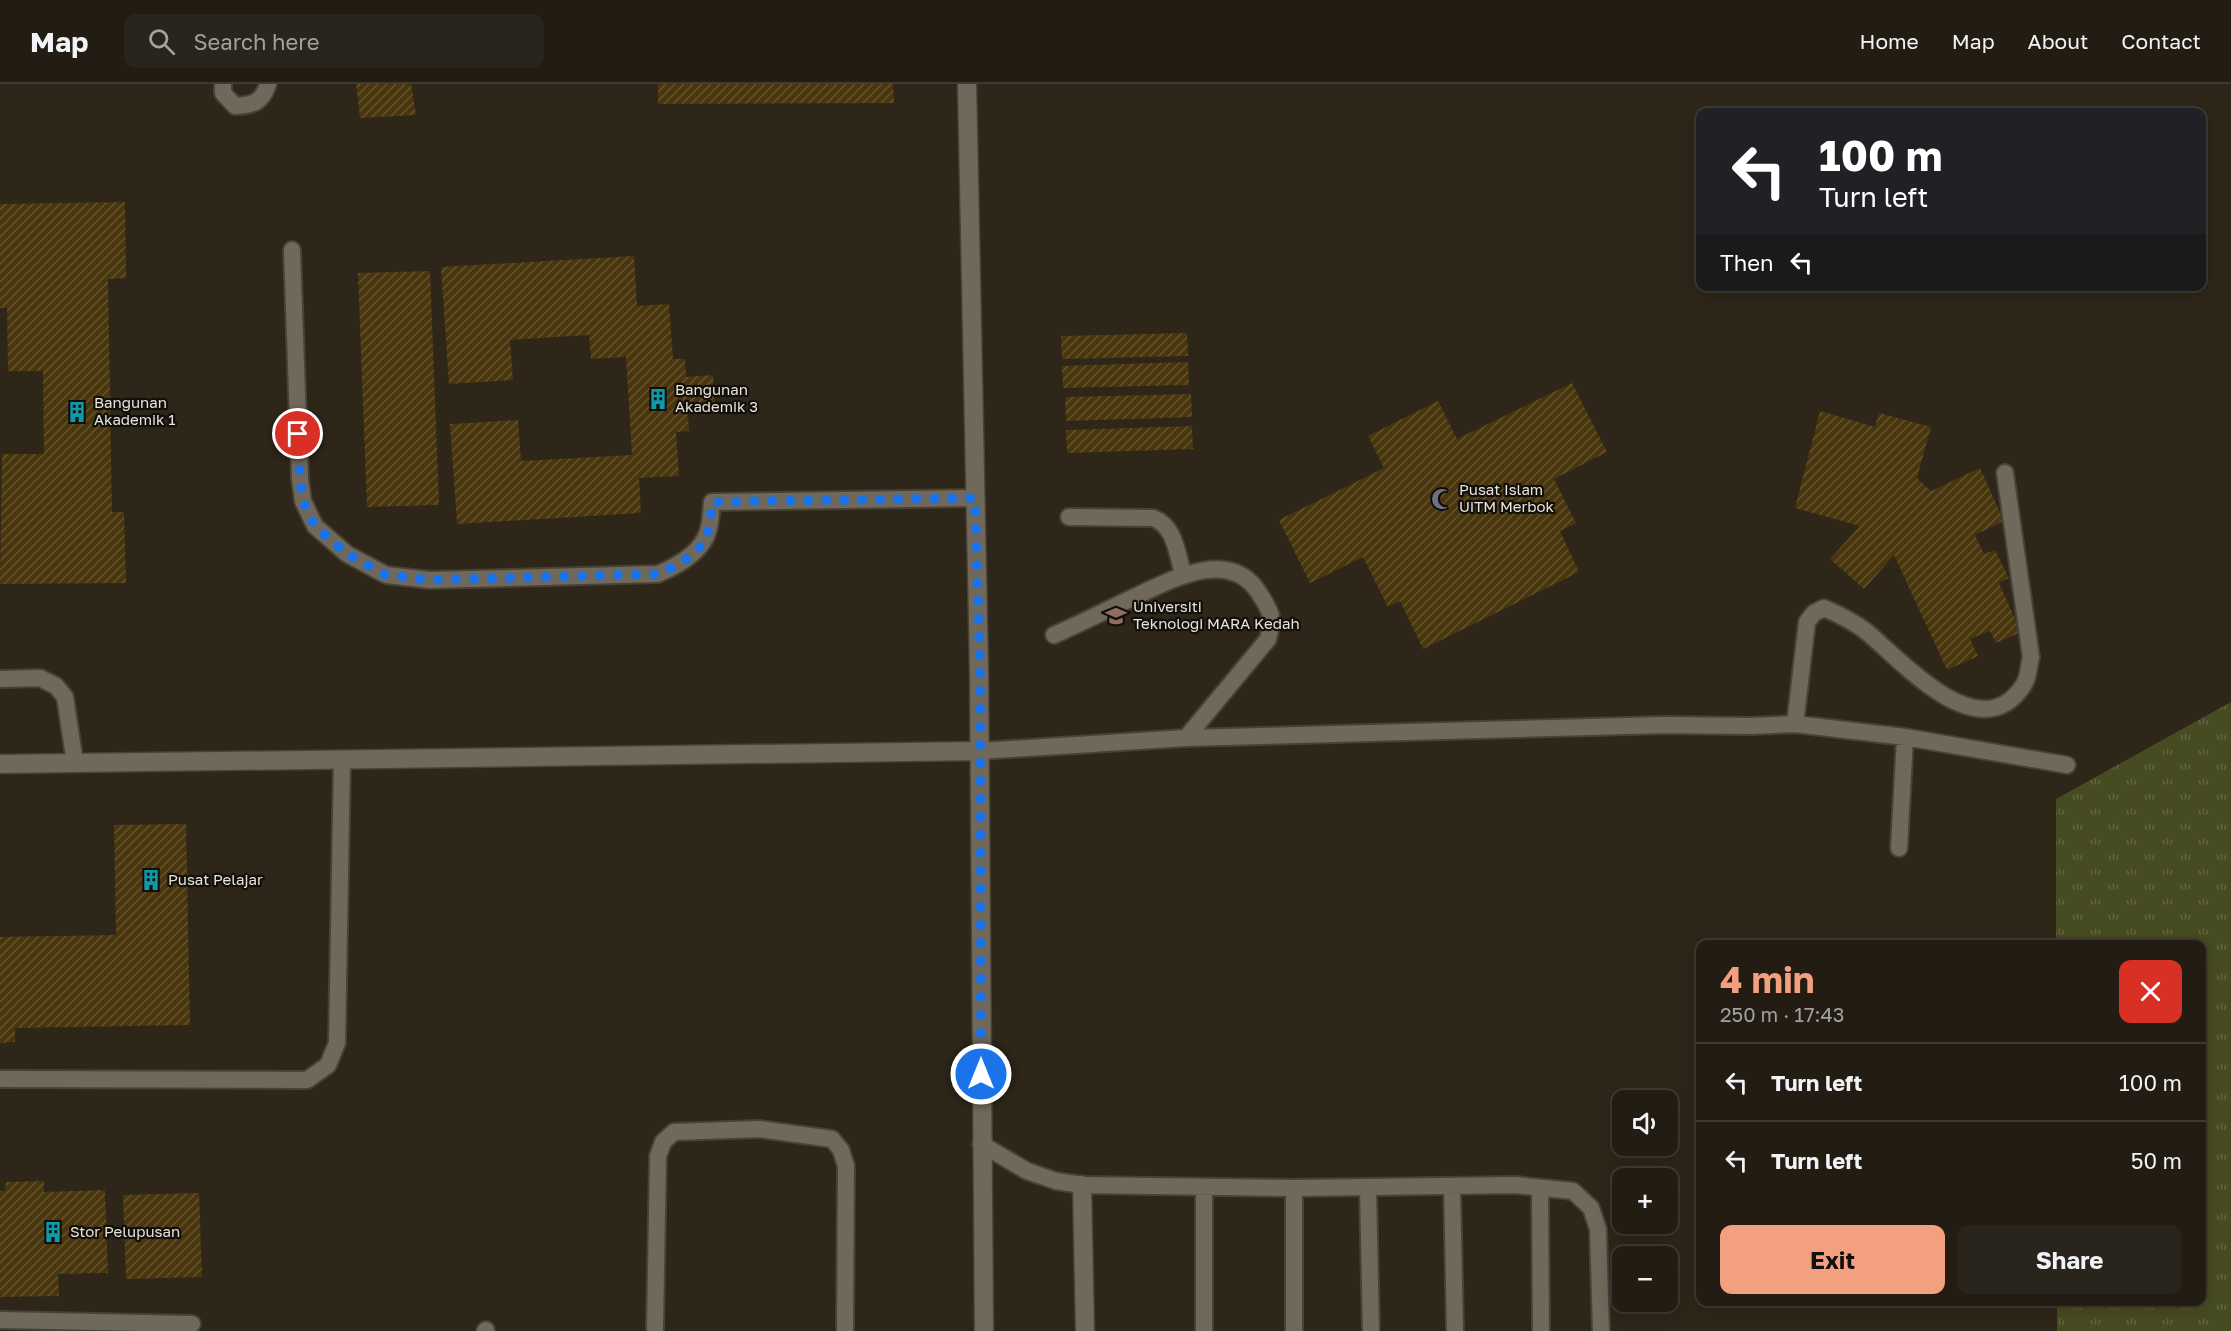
<!DOCTYPE html>
<html lang="en">
<head>
<meta charset="utf-8">
<style>
  body { margin:0; font-family:"Golos Text",sans-serif; background:#2a251c; color:#f1f3f6; height:100vh; display:flex; flex-direction:column; font-size:22px; white-space:nowrap }
  * { box-sizing:border-box; margin:0 }
  p { font-size:20px; color:#a2a1a0 }
  .icon { flex:none; width:33px; height:33px; fill:none; stroke:currentColor; stroke-width:2; stroke-linecap:round; stroke-linejoin:round }
  .map { position:relative; flex:1; overflow:hidden }
  .panel { position:absolute; left:1696px; top:856px; width:510px; height:366px; display:flex; flex-direction:column; background:#221c13; border-radius:12px; box-shadow:0 3px 15px #0003,0 0 0 2px #3f3a33 }
  .panel>* { flex:none }
  .hud { position:absolute; left:1696px; top:24px; width:510px; height:183px; border-radius:12px; box-shadow:0 3px 15px #0003,0 0 0 2px #3f3a33; background:#202124; color:#fff; overflow:hidden }
  .controls { position:absolute; left:1612px; top:1006px; display:grid; gap:12px }
  .controls a { display:grid; place-items:center; width:66px; height:66px; border-radius:12px; background:#221c13; box-shadow:0 3px 15px #0003,0 0 0 2px #3f3a33; font-size:30px }
  .pin { position:absolute; display:grid; place-items:center; width:51px; height:51px; color:#fff; margin:-26px; border:3px solid #fff; border-radius:50%; box-shadow:0 2px 6px #0007 }
  .me { position:absolute; width:66px; margin:-33px; rotate:0deg; stroke-linejoin:round; filter:drop-shadow(0 0 4px #0008) }
  .turn { display:flex; align-items:center; gap:21px; height:126px; padding:0 24px; font-size:27px }
  .turn .icon { width:78px; height:78px; stroke-width:2.5 }
  .turn b { display:block; font-size:42px; line-height:51px }
  .then { display:flex; align-items:center; height:57px; padding:0 24px; background:#0003; gap:12px; font-size:22px }
  .round { display:grid; place-items:center; flex:none; width:63px; height:63px; border-radius:12px; background:#2a251c }
  .headline { display:flex; align-items:center; justify-content:space-between; height:102px; padding:0 24px }
  h1 { font-size:36px; font-weight:700; line-height:45px; color:#f2a07f }
  .button { display:flex; gap:12px; margin-top:auto; padding:12px 24px }
  .button a { flex:1; height:69px; border-radius:12px; background:#f2a07f; color:#111; font-size:24px; font-weight:700; line-height:69px; text-align:center }
  .button a+a { background:#2a251c; color:#f1f3f6 }
  ul { padding:0; list-style:none }
  li { display:flex; align-items:center; gap:18px; height:78px; padding:0 24px; border-top:2px solid #3f3a33 }
  li div { flex:1 }
  li b { display:block; font-size:22px }
  li em { font-style:normal }
  header { display:flex; align-items:center; gap:36px; box-sizing:border-box; height:84px; padding:0 30px; background:#221c13; border-bottom:2px solid #3f3a33 }
  header strong { font-size:28px }
  nav { display:flex; gap:33px; margin-inline-start:auto; font-size:21px }
  .search { width:420px; height:54px; background:#2a251c; display:flex; align-items:center; gap:15px; box-sizing:border-box; padding:0 21px; border-radius:12px; color:#a2a1a0; font-size:22px }
  .map>svg:first-child { display:block }
  .grass { fill:url(#grass-tufts) }
  .building { fill:url(#building-hatch) }
  .lines { fill:none; stroke-linecap:round; stroke-linejoin:round }
  .lane-casing { stroke:#474238; stroke-width:20 }
  .street-casing { stroke:#474238; stroke-width:21 }
  .lane { stroke:#70685a; stroke-width:16 }
  .street { stroke:#70685a; stroke-width:18 }
  .route { stroke:#1a73e8; stroke-width:10; stroke-dasharray:0 18 }
  .labels { text-anchor:middle; stroke-width:4.5; stroke-linejoin:round; paint-order:stroke }
  .poi-label { font-size:15px; fill:#e7e3db; stroke:#120f0a; text-anchor:start }
</style>
</head>
<body>
<header>
<strong>Map</strong>
<div class="search"><svg class="icon" aria-label="search" viewBox="0 0 24 24"><circle cx="10" cy="10" r="6"/><path d="M15 15l6 6"/></svg>Search here</div>
<nav><a>Home</a><a>Map</a><a>About</a><a>Contact</a></nav>
</header>
<div class="map">
<svg width="2231" height="1247" viewBox="0 0 2231 1247">
  <defs>
    <pattern id="grass-tufts" width="24" height="20" patternUnits="userSpaceOnUse" patternTransform="scale(1.5)"><rect width="24" height="20" fill="#474b21"/><path d="M3 7l-1-3M5 7V3M7 7l1-3M15 17l-1-3M17 17v-4M19 17l1-3" fill="none" stroke="#626541"/></pattern>
    <pattern id="building-hatch" width="6" height="6" patternUnits="userSpaceOnUse" patternTransform="scale(1.5)"><rect width="6" height="6" fill="#4a360d"/><path d="M-1 1l2-2M0 6l6-6M5 7l2-2" fill="none" stroke="#645330"/></pattern>
  </defs>
  <rect width="100%" height="100%" fill="#2d2619"/>
  <path class="grass" d="M2231 618V1247H2057V1218H2202V861H2056V715Z"/>
  <path class="building" d="M356 0H411L416 31 360 34Z
    M658 0H893L894 19 658 20Z
    M125 118 126 194 108 195 112 428H124L126 499 0 500 2 370H44L43 287H8L7 224H0V120Z
    M634 172 637 222 669 220 673 275H685L686 293 713 291 716 329 688 330 689 347 676 348 679 392 639 394 641 429 457 440 450 340 518 336 521 377 632 371 626 273 591 275 589 251 510 256 513 296 449 300 441 183Z
    M430 187 439 421 367 423 358 189Z
    M1187 249 1188 272 1062 275 1061 252Z
    M1188 278 1189 301 1063 304 1062 282Z
    M1572 299 1607 368 1554 395 1576 439 1560 447 1579 488 1423 565 1400 517 1388 523 1363 473 1310 499 1279 436 1384 384 1368 352 1438 317 1457 355Z
    M1191 310 1192 333 1066 337 1065 313Z
    M1820 327 1875 343 1879 329 1931 343 1917 394 1931 407 1980 384 2004 437 1975 451 1984 470 1995 466 2009 494 1999 499 2021 548 1996 559 1990 547 1970 555 1978 572 1947 586 1894 471 1864 505 1830 475 1860 442 1795 424Z
    M1192 342 1193 365 1067 369 1066 346Z
    M186 740 190 941 15 944V958L0 959V853L116 851 114 741Z
    M44 1097V1108L105 1106 108 1189 58 1190 59 1212 0 1213V1107H5L6 1098Z
    M199 1109 202 1193 126 1195 123 1111Z"/>
  <g class="lines">
    <defs>
      <path id="lane" d="M223 0V9L235 22C253 21 262 19 268 0
        M292 166 300 395 303 417 315 442 347 470 386 491 430 496 658 490C677 482 702 469 708 447 711 438 711 428 712 418L975 414
        M1069 433 1153 434C1175 442 1177 469 1183 490
        M1054 551C1079 540 1103 528 1128 516 1167 498 1229 461 1259 509 1272 529 1274 533 1268 555L1186 654
        M0 595 40 594 56 602 65 613 75 679
        M1795 640 1807 538 1814 529 1824 524C1840 531 1855 538 1868 549 1898 574 1962 646 2006 619 2013 615 2023 604 2026 596 2029 588 2029 580 2031 573L2005 389
        M980 667 1186 654 1664 641 1751 642 1795 640 1905 653 2067 681
        M1899 764 1905 653
        M0 995 307 996 328 981 337 959 342 676
        M981 1060 1027 1087 1056 1097 1082 1101 1294 1104 1515 1101 1573 1107 1591 1124 1598 1145 1601 1247
        M1452 1102 1455 1247
        M1294 1104V1247
        M1368 1104 1371 1247
        M1540 1104 1541 1247
        M0 1236 192 1240
        M655 1244 658 1072 663 1058 674 1048 759 1045 832 1055 841 1066 846 1082 845 1247
        M485 1247 486 1246
        M1204 1247V1103"/>
      <path id="street" d="M967 0 979 586 984 1247
        M0 680 980 667
        M1082 1101 1085 1247"/>
    </defs>
    <use href="#lane" class="lane-casing"/>
    <use href="#street" class="street-casing"/>
    <use href="#lane" class="lane"/>
    <use href="#street" class="street"/>
  </g>
  <g class="lines">
    <path class="route" d="M298 350 300 395 303 417 315 442 347 470 386 491 430 496 658 490C677 482 703 469 708 447 711 438 711 427 712 418L975 414 980 586 981 990"/>
  </g>
  <defs>
    <symbol id="building-bare" viewBox="-9 -9 18 18"><path d="M-4-6H4V6H1V3H-1V6H-4ZM-2.5-4.3h1.7v1.8h-1.7ZM.8-4.3h1.7v1.8H.8ZM-2.5-1h1.7V.8h-1.7ZM.8-1h1.7V.8H.8Z" fill="#0f9aa8" stroke="#120f0a" stroke-width="2.5" paint-order="stroke"/></symbol>
    <symbol id="mosque-bare" viewBox="-9 -9 18 18"><path d="M3.5-4.9A6 6 0 1 0 3.5 4.9A5 5 0 1 1 3.5-4.9Z" fill="#6b7280" stroke="#120f0a" stroke-width="2.5" paint-order="stroke"/></symbol>
    <symbol id="university-bare" viewBox="-9 -9 18 18"><path d="M0-5L7-2L0 1L-7-2ZM-4 1L0 2.5L4 1V4Q0 6-4 4Z" fill="#8d6e63" stroke="#120f0a" stroke-width="2.5" paint-order="stroke"/></symbol>
  </defs>
  <g fill-rule="evenodd">
    <use href="#building-bare" x="643" y="300" width="30" height="30"/>
    <use href="#building-bare" x="62" y="313" width="30" height="30"/>
    <use href="#mosque-bare" x="1427" y="400" width="30" height="30"/>
    <use href="#university-bare" x="1101" y="517" width="30" height="30"/>
    <use href="#building-bare" x="136" y="781" width="30" height="30"/>
    <use href="#building-bare" x="38" y="1133" width="30" height="30"/>
  </g>
  <g class="labels">
    <g class="poi-label">
      <text x="675" y="311">Bangunan<tspan x="675" dy="17">Akademik 3</tspan></text>
      <text x="94" y="324">Bangunan<tspan x="94" dy="17">Akademik 1</tspan></text>
      <text x="1459" y="411">Pusat Islam<tspan x="1459" dy="17">UiTM Merbok</tspan></text>
      <text x="1133" y="528">Universiti<tspan x="1133" dy="17">Teknologi MARA Kedah</tspan></text>
      <text x="168" y="801">Pusat Pelajar</text>
      <text x="70" y="1153">Stor Pelupusan</text>
    </g>
  </g>
</svg>
<div class="controls">
<a><svg class="icon" aria-label="sound" viewBox="0 0 24 24"><path d="M4 9h4l5-4v14l-5-4H4zM17 9q2 3 0 6"/></svg></a>
<a>+</a>
<a>−</a>
</div>
<div class="pin" style="left:298px;top:350px;background:#d93025"><svg class="icon" aria-label="arrive" viewBox="0 0 24 24"><path d="M6 21V4h12l-3 4 3 4H6"/></svg></div>
<svg class="me" style="left:981px;top:990px" viewBox="-20 -20 40 40"><circle r="17" fill="#1a73e8" stroke="#fff" stroke-width="3"/><path d="M0-11L8 9 0 5-8 9z" fill="#fff"/></svg>
<div class="hud">
<div class="turn"><svg class="icon" aria-label="left" viewBox="0 0 24 24"><path d="M17 20v-9H6M10 6l-5 5 5 5"/></svg><div><b>100 m</b>Turn left</div></div>
<div class="then">Then<svg class="icon" aria-label="left" viewBox="0 0 24 24"><path d="M17 20v-9H6M10 6l-5 5 5 5"/></svg></div>
</div>
<section class="panel">
<div class="headline"><div><h1>4 min</h1><p>250 m · 17:43</p></div><a class="round" style="background:#d93025;color:#fff"><svg class="icon" aria-label="close" viewBox="0 0 24 24"><path d="M6 6l12 12M18 6L6 18"/></svg></a></div>
<ul>
<li><svg class="icon" aria-label="left" viewBox="0 0 24 24"><path d="M17 20v-9H6M10 6l-5 5 5 5"/></svg><div><b>Turn left</b></div><em>100 m</em></li>
<li><svg class="icon" aria-label="left" viewBox="0 0 24 24"><path d="M17 20v-9H6M10 6l-5 5 5 5"/></svg><div><b>Turn left</b></div><em>50 m</em></li>
</ul>
<div class="button"><a>Exit</a><a>Share</a></div>
</section>
</div>
</body>
</html>
